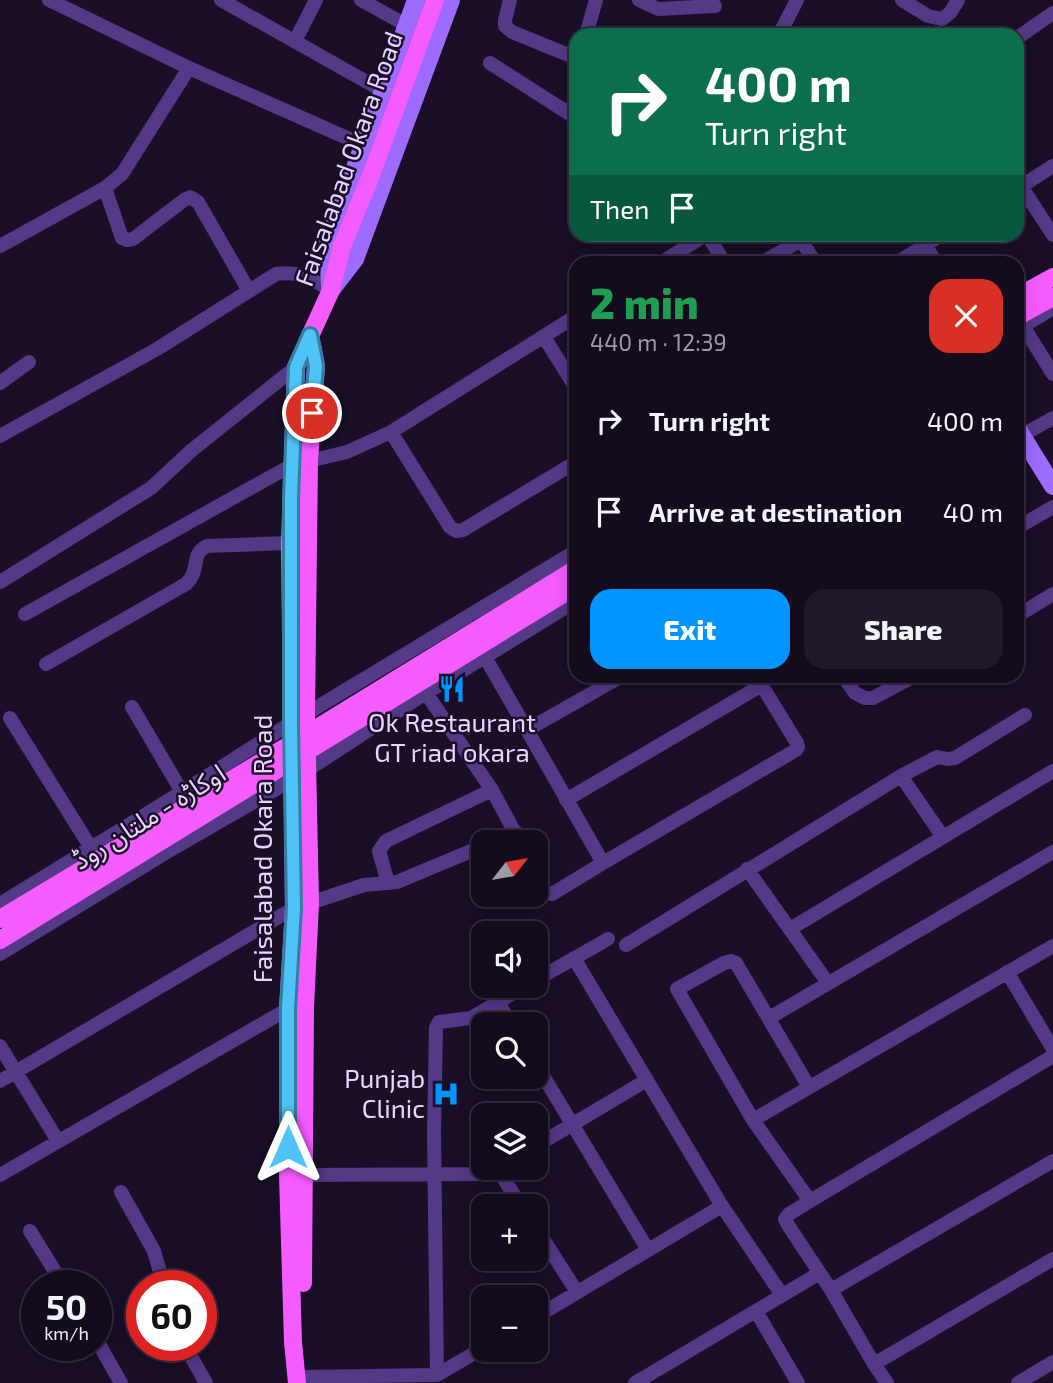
<!DOCTYPE html>
<html lang="en">
<head>
<meta charset="utf-8">
<style>
  body { margin:0; font-family:"Exo 2","Noto Sans Arabic",sans-serif; background:#21192a; color:#f1f3f6; height:100vh; display:flex; flex-direction:column; font-size:26px; white-space:nowrap }
  * { box-sizing:border-box; margin:0 }
  p { font-size:23px; color:#9d9ba4 }
  .icon { flex:none; width:38px; height:38px; fill:none; stroke:currentColor; stroke-width:2; stroke-linecap:round; stroke-linejoin:round }
  .map { position:relative; flex:1; overflow:hidden }
  .details { position:absolute; left:569px; top:256px; width:455px; height:427px; display:flex; flex-direction:column; background:#140b1d; border-radius:21px; box-shadow:0 4px 18px #0003,0 0 0 2px #332b3b }
  .details>* { flex:none }
  .banner { position:absolute; left:569px; top:28px; width:455px; height:214px; border-radius:21px; box-shadow:0 4px 18px #0003,0 0 0 2px #332b3b; background:#0b6e4f; color:#fff; overflow:hidden }
  .needle { width:46px; rotate:59deg }
  .controls { position:absolute; left:471px; top:830px; display:grid; gap:14px }
  .controls a { display:grid; place-items:center; width:77px; height:77px; border-radius:14px; background:#140b1d; box-shadow:0 4px 18px #0003,0 0 0 2px #332b3b; font-size:35px }
  .speed { position:absolute; left:21px; top:1270px; display:flex; gap:14px; font-size:35px; font-weight:700; text-align:center }
  .speed>* { display:grid; place-content:center; width:91px; height:91px; border-radius:50%; background:#140b1d; box-shadow:0 4px 18px #0003,0 0 0 2px #332b3b; line-height:1 }
  .speed small { font-size:18px; font-weight:400 }
  .speed .limit { border:10px solid #d22; background:#fff; color:#111 }
  .pin { position:absolute; display:grid; place-items:center; width:60px; height:60px; color:#fff; margin:-30px; border:4px solid #fff; border-radius:50%; box-shadow:0 2px 7px #0007 }
  .me { position:absolute; width:77px; margin:-38px; rotate:0deg; stroke-linejoin:round; filter:drop-shadow(0 0 5px #0008) }
  .turn { display:flex; align-items:center; gap:24px; height:147px; padding:0 21px; font-size:32px }
  .turn .icon { width:91px; height:91px; stroke-width:2.5 }
  .turn b { display:block; font-size:49px; line-height:60px }
  .then { display:flex; align-items:center; height:66px; padding:0 21px; background:#0003; gap:14px; font-size:26px }
  .round { display:grid; place-items:center; flex:none; width:74px; height:74px; border-radius:21px; background:#21192a }
  .headline { display:flex; align-items:center; justify-content:space-between; height:119px; padding:0 21px }
  h1 { font-size:42px; font-weight:800; line-height:52px; color:#1e9e55 }
  .primary-button { display:flex; gap:14px; margin-top:auto; padding:14px 21px }
  .primary-button a { flex:1; height:80px; border-radius:21px; background:#0196ff; color:#fff; font-size:28px; font-weight:800; line-height:80px; text-align:center }
  .primary-button a+a { background:#21192a; color:#f1f3f6 }
  ul { padding:0; list-style:none }
  li { display:flex; align-items:center; gap:21px; height:91px; padding:0 21px }
  li div { flex:1 }
  li b { display:block; font-size:26px }
  li em { font-style:normal }
  .map>svg:first-child { display:block }
  .lines { fill:none; stroke-linecap:round; stroke-linejoin:round }
  .street { stroke:#543987; stroke-width:14 }
  .secondary { stroke:#9d6cff; stroke-width:18 }
  .primary { stroke:#f55cff; stroke-width:18 }
  .primary-bridge { stroke:#f55cff; stroke-width:18 }
  .route-casing { stroke:#337fa1; stroke-width:18 }
  .route { stroke:#4fc3f7; stroke-width:12 }
  .labels { text-anchor:middle; stroke-width:5; stroke-linejoin:round; paint-order:stroke }
  .street-label { font-size:26px; fill:#e7d5ff; stroke:#1a0f27 }
  .poi-label { font-size:26px; fill:#e7d5ff; stroke:#1a0f27 }
</style>
</head>
<body>
<div class="map">
<svg width="1053" height="1383" viewBox="0 0 1053 1383">
  <rect width="100%" height="100%" fill="#1a0f27"/>
  <g class="lines">
    <path class="street" d="M49 0 189 68 363 145
      M221 0 383 91
      M361 0 406 25
      M510 0 505 20V26L512 32 576 58
      M639 0 658 9 715 6
      M902 0 928 16 942 19 950 13 958 0
      M586 35 596 0
      M779 35 797 0
      M1017 38 1053 13
      M295 41 316 0
      M490 63 576 118
      M570 114 576 98
      M1017 180 1053 235
      M105 188 122 238 127 240 133 239 184 200 190 197 198 202 249 291
      M1017 189 1053 166
      M707 234 724 262
      M797 234 815 262
      M918 234 936 262
      M0 246 105 188 122 174 189 68
      M662 262 707 234
      M763 262 812 234
      M898 262 943 234
      M1023 326 1053 374
      M1017 330 1053 308
      M544 337 576 388
      M0 383 29 362
      M391 432 450 527 456 531 463 530 576 462
      M0 436 157 349 276 274C300 271 310 278 331 290
      M1017 438 1053 418
      M309 461 347 452 391 432 576 316
      M1017 528 1053 507
      M0 582 151 488 192 450 296 367
      M25 614 292 465
      M1017 616 1053 594
      M485 657 527 730 622 676
      M46 664 186 584C202 568 189 555 207 546L290 543
      M843 676 855 693 865 698H873L914 676
      M426 693 492 790 520 842
      M132 707 182 792
      M10 718 91 848
      M527 730 603 863 552 894 546 893 536 873
      M901 776 943 837
      M566 800 762 685
      M492 842 516 832
      M603 863 796 750 798 747 797 743 756 676
      M747 869 828 983
      M388 883 379 851 386 841 492 790
      M310 903 364 885 397 882 483 846
      M0 904 182 792 291 723 576 551
      M790 929 1053 771
      M626 945 901 776 937 757 947 759 955 758 1025 715
      M0 954 167 852 292 780 426 693 576 601
      M574 958 722 1206 782 1295
      M1007 972 1053 1049
      M536 980 608 939
      M498 1002 511 1024
      M769 1018 1053 852
      M0 1046 58 1141
      M536 1064 648 1250
      M0 1081 294 908
      M809 1087 736 963 731 961 724 963 677 989 753 1120 810 1201 789 1214 785 1219 788 1225 831 1290 874 1364 887 1383
      M753 1120 1053 946
      M536 1146 647 1080
      M497 1168 521 1206
      M0 1175 288 1009
      M304 1175 480 1174 497 1167
      M121 1192 154 1251 164 1286
      M810 1201 1053 1056
      M536 1228 577 1292
      M30 1231 64 1286
      M831 1290 1053 1161
      M756 1311 798 1383
      M536 1317 722 1206
      M96 1339 121 1383
      M185 1346 206 1383
      M874 1364 1053 1259
      M437 1375 434 1132 436 1028 439 1022 471 1018 527 985
      M297 1377 437 1375 483 1348
      M635 1383 818 1274
      M1018 1383 1053 1362"/>
    <path class="secondary" d="M330 286 328 242 416 0
      M331 290 355 259 451 0
      M1017 428 1053 486"/>
    <path class="primary" d="M1017 297 1053 277
      M1017 317 1053 297
      M303 1283 305 1007 310 903 306 714 309 461 316 366 310 335
      M297 1383 293 1342 288 1175V1009L294 908 290 543 296 367 331 290 342 246 370 178 435 0"/>
    <path class="primary-bridge" d="M0 919 301 738 576 569
      M0 940 576 586"/>
  </g>
  <g class="lines">
    <defs>
      <path id="route" d="M288 1147V1009L294 908 291 723V498L296 367 310 335 316 366 312 413"/>
    </defs>
    <use href="#route" class="route-casing"/>
    <use href="#route" class="route"/>
  </g>
  <defs>
    <symbol id="restaurant-bare" viewBox="-9 -9 18 18"><path d="M-5-6h1v4h1v-4h1v4h1v-4h1v5L-1.5 .5V6h-2V.5L-5-1ZM5-6V6H3V1.5H1.5Q1.5-4 5-6Z" fill="#0196ff" stroke="#1a0f27" stroke-width="2.5" paint-order="stroke"/></symbol>
    <symbol id="hospital-bare" viewBox="-9 -9 18 18"><path d="M-5-5h3v3.5h4V-5h3V5h-3V1.5h-4V5h-3Z" fill="#0196ff" stroke="#1a0f27" stroke-width="2.5" paint-order="stroke"/></symbol>
  </defs>
  <g fill-rule="evenodd">
    <use href="#restaurant-bare" x="433" y="670" width="38" height="38"/>
    <use href="#hospital-bare" x="427" y="1075" width="38" height="38"/>
  </g>
  <g class="labels">
    <g class="street-label">
      <text transform="translate(349 159) rotate(-70)" y="9">Faisalabad Okara Road</text>
      <text transform="translate(149 817) rotate(-32)" y="9">اوکاڑہ - ملتان روڈ</text>
      <text transform="translate(263 849) rotate(-90)" y="9">Faisalabad Okara Road</text>
    </g>
    <g class="poi-label">
      <text x="452" y="732">Ok Restaurant<tspan x="452" dy="30">GT riad okara</tspan></text>
      <text x="425" y="1088" text-anchor="end">Punjab<tspan x="425" dy="30">Clinic</tspan></text>
    </g>
  </g>
</svg>
<div class="controls">
<a><svg class="needle" viewBox="-14 -14 28 28"><path d="M0-13l5 13h-10z" fill="#e53935"/><path d="M0 13l5-13h-10z" fill="#9d9ba4"/></svg></a>
<a><svg class="icon" aria-label="sound" viewBox="0 0 24 24"><path d="M4 9h4l5-4v14l-5-4H4zM17 9q2 3 0 6"/></svg></a>
<a><svg class="icon" aria-label="search" viewBox="0 0 24 24"><circle cx="10" cy="10" r="6"/><path d="M15 15l6 6"/></svg></a>
<a><svg class="icon" aria-label="layers" viewBox="0 0 24 24"><path d="M12 4l9 5-9 5-9-5zM3 14l9 5 9-5"/></svg></a>
<a>+</a>
<a>−</a>
</div>
<div class="speed"><div>50<small>km/h</small></div><div class="limit">60</div></div>
<div class="pin" style="left:312px;top:413px;background:#d93025"><svg class="icon" aria-label="arrive" viewBox="0 0 24 24"><path d="M6 21V4h12l-3 4 3 4H6"/></svg></div>
<svg class="me" style="left:288px;top:1147px" viewBox="-20 -20 40 40"><path d="M0-17L14 15 0 8-14 15z" fill="#4fc3f7" stroke="#fff" stroke-width="4"/></svg>
<div class="banner">
<div class="turn"><svg class="icon" aria-label="right" viewBox="0 0 24 24"><path d="M7 20v-9h11M14 6l5 5-5 5"/></svg><div><b>400 m</b>Turn right</div></div>
<div class="then">Then<svg class="icon" aria-label="arrive" viewBox="0 0 24 24"><path d="M6 21V4h12l-3 4 3 4H6"/></svg></div>
</div>
<section class="details">
<div class="headline"><div><h1>2 min</h1><p>440 m · 12:39</p></div><a class="round" style="background:#d93025;color:#fff"><svg class="icon" aria-label="close" viewBox="0 0 24 24"><path d="M6 6l12 12M18 6L6 18"/></svg></a></div>
<ul>
<li><svg class="icon" aria-label="right" viewBox="0 0 24 24"><path d="M7 20v-9h11M14 6l5 5-5 5"/></svg><div><b>Turn right</b></div><em>400 m</em></li>
<li><svg class="icon" aria-label="arrive" viewBox="0 0 24 24"><path d="M6 21V4h12l-3 4 3 4H6"/></svg><div><b>Arrive at destination</b></div><em>40 m</em></li>
</ul>
<div class="primary-button"><a>Exit</a><a>Share</a></div>
</section>
</div>
</body>
</html>
